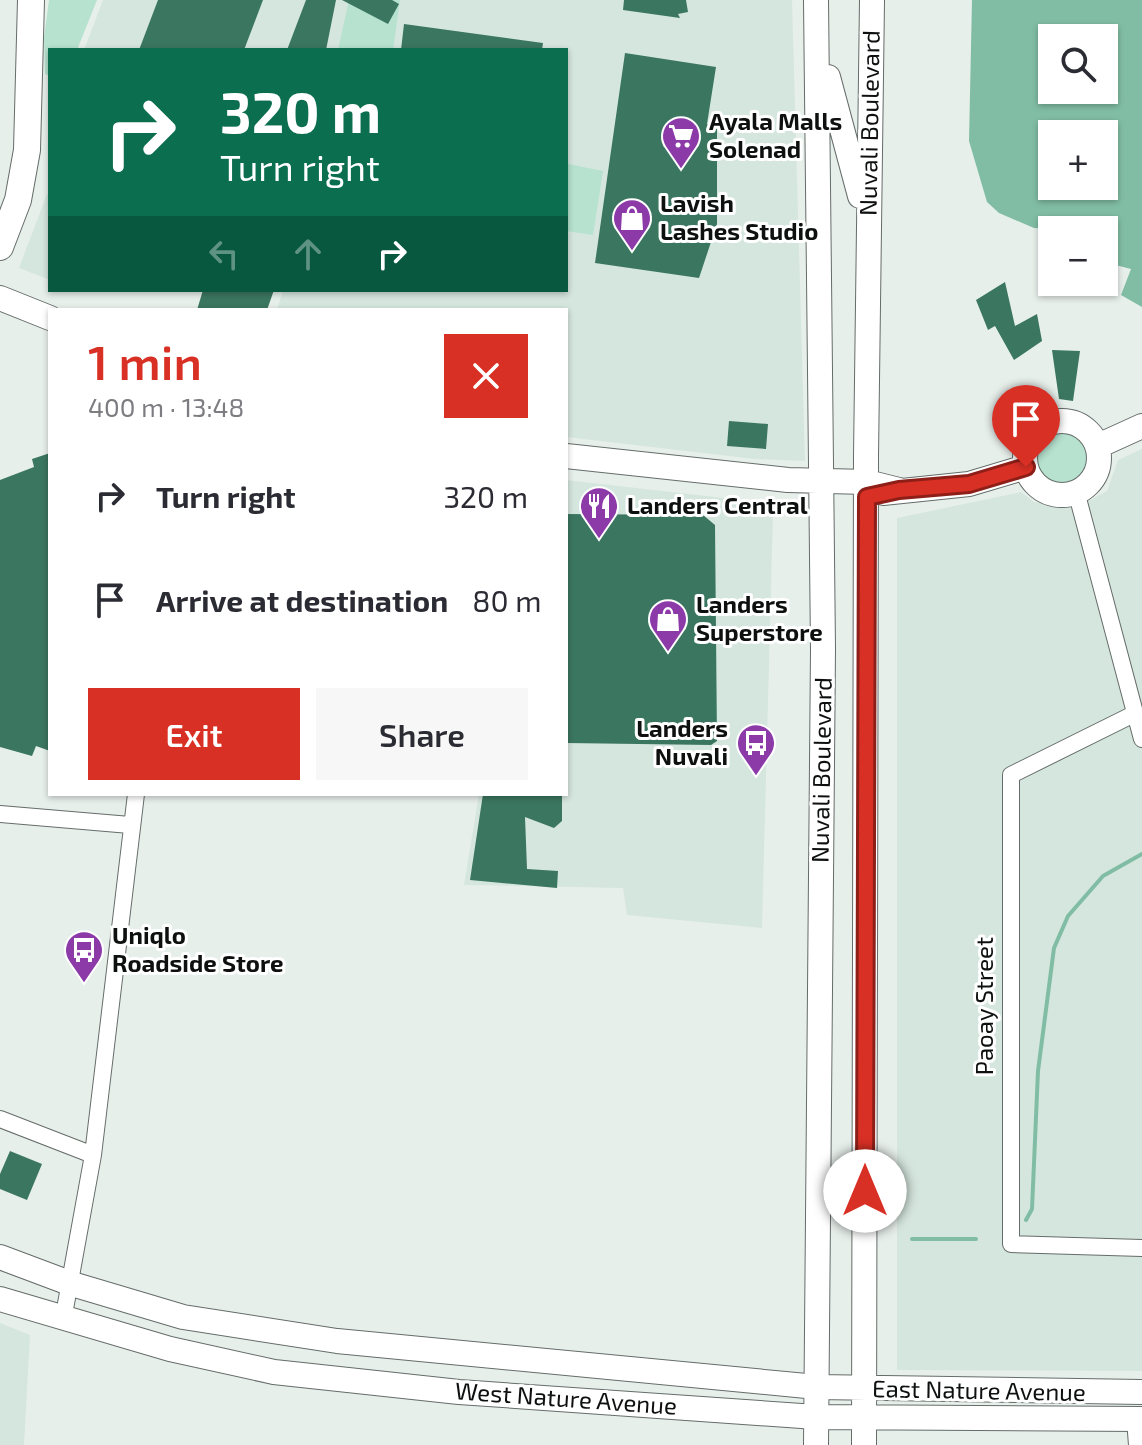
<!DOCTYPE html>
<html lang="en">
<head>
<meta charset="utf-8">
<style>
  body { margin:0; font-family:"Exo 2",sans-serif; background:#f7f7f7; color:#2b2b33; height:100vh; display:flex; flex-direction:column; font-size:30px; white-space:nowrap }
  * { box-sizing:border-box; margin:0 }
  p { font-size:26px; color:#7c7c81 }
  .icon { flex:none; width:44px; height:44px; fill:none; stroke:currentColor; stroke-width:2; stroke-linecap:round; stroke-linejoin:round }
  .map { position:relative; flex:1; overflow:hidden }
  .panel { position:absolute; left:48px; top:308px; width:520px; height:488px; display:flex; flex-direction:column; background:#fff; border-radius:0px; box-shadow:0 2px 6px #0004 }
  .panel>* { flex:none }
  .hud { position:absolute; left:48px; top:48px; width:520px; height:244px; border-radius:0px; box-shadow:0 2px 6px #0004; background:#0b6e4f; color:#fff; overflow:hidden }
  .buttons { position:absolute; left:1038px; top:24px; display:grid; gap:16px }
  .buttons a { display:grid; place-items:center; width:80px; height:80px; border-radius:0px; background:#fff; box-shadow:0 2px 6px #0004; font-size:40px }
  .pin { position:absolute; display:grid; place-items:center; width:68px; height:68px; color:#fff; margin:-82px -34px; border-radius:50% 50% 50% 0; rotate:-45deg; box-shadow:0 0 8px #0007 }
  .pin .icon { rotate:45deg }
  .me { position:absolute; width:88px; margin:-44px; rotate:0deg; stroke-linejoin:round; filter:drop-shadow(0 0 6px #0008) }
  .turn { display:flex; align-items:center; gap:28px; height:168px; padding:0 40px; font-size:36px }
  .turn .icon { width:104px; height:104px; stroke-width:2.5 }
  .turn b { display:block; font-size:56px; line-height:68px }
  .lanes { display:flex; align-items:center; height:76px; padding:0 40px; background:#0003; justify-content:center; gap:40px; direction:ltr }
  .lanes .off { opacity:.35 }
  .round { display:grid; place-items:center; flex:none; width:84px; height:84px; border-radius:0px; background:#f7f7f7 }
  .head { display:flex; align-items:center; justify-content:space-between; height:136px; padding:0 40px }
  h1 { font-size:48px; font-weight:600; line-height:60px; color:#d93025 }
  .button { display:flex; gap:16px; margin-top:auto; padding:16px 40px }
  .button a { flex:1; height:92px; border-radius:0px; background:#d93025; color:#fff; font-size:32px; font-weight:600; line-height:92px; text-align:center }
  .button a+a { background:#f7f7f7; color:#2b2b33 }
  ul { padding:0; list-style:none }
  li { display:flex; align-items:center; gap:24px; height:104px; padding:0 40px }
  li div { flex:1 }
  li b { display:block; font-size:30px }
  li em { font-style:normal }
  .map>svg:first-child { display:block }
  .built { fill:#d5e6de }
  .green { fill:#b6e2cf }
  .water { fill:#81bda4; fill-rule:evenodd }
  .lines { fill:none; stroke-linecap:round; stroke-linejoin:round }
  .stream { stroke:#81bda4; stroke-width:4 }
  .building { fill:#3b7660 }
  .street-casing { stroke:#656c69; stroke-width:18 }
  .secondary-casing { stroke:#656c69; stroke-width:26 }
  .primary-casing { stroke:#656c69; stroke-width:28 }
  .street { stroke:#fff; stroke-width:16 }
  .secondary { stroke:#fff; stroke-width:24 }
  .primary { stroke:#fff; stroke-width:26 }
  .route-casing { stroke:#8d1f18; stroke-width:20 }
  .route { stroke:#d93025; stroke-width:14 }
  .labels { text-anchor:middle; stroke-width:6; stroke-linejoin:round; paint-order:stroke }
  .poi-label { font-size:24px; font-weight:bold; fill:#0e100f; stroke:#fff; text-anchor:start }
  .street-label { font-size:24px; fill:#0e100f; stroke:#fff }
</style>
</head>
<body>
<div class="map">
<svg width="1142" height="1445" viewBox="0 0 1142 1445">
  <rect width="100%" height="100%" fill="#e7efeb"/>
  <path class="built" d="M103 0H792L805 461 754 459 566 437V310H277L283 290H566V50H84Z
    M47 194 50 195V280L19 268Z
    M1142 449V1371L897 1370V518L1021 492 1034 502 1076 508 1107 491 1118 460Z
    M566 480 724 498 773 513 762 928 627 915 623 888 464 885 479 794H566Z
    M0 1323 30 1335 24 1445H0Z"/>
  <path class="green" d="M49 0H97L77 50H50V76L45 74 44 38Z
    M349 0H400L393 50H338Z
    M568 164 603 171 593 235 566 231Z
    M1034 457a28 28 0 1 1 56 0a28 28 0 1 1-56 0Z"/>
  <path class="water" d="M972 0H1142V307L1121 295 1131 269 1104 262V230L1034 228 999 213 987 202 969 141ZM1052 38H1104V90H1052ZM1052 134H1104V186H1052Z"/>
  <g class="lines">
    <path class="stream" d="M1026 1220 1032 1209 1038 1071 1054 948 1068 916 1103 876 1142 854
      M912 1239H976"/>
  </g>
  <path class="building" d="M158 0H263L244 50H139Z
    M306 0H336L326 50H287Z
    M342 0H392L399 4 388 24Z
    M624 0H686L688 12 678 14 680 18 623 10Z
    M404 24 543 43 542 50H401Z
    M625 53 716 67 707 124 717 128V224L699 278 595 263Z
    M1005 282 1015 326 1037 314 1042 341 1014 360 995 326 988 330 976 300Z
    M203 290H274L267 310H197Z
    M1052 350 1080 351 1073 401 1059 399Z
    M729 421 768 424 766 449 727 446Z
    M50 453V751L36 746 32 756 0 747V480L34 467 32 459Z
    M566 514 703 515 715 525 717 741 711 745 566 743Z
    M483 794H562V821L554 828 525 817 527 869 558 871 557 888 470 880Z
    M10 1151 42 1164 27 1200 0 1189V1174Z"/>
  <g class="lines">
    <defs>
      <path id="street" d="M1076 491 1142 739
        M1134 714 1011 775V1244L1142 1248
        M0 814 130 825
        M0 1119 93 1155
        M63 1320 93 1155 136 794
        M1135 1419 1137 1445"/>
      <path id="secondary" d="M816 0 823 649 816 1445
        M828 77 860 196
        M0 298 50 318
        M1025 458a37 37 0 1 1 74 0a37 37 0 1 1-74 0Z
        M1098 446 1142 426
        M566 456 788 480 867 482 899 490
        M883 493 969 484 1026 467
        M0 1257 72 1284 183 1317 337 1341 817 1387 1142 1392
        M0 1299 170 1349 274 1372 459 1392 816 1417 1142 1419
        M864 1445 866 456 872 0"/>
      <path id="primary" d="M0 247 18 200 27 150 31 0"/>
    </defs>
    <use href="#street" class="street-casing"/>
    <use href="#secondary" class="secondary-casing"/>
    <use href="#primary" class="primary-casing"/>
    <use href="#street" class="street"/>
    <use href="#secondary" class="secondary"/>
    <use href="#primary" class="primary"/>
  </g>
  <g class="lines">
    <defs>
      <path id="route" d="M865 1191 867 497 899 490 969 484 1026 467"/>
    </defs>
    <use href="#route" class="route-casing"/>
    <use href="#route" class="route"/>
  </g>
  <defs>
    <symbol id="supermarket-pin" viewBox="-11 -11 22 30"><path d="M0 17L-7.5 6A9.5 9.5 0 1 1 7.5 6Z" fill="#8d3aa9" stroke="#fff"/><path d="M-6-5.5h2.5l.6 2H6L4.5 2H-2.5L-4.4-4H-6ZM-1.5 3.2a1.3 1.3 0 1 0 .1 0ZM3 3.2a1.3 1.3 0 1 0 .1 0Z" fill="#fff"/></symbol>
    <symbol id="shop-pin" viewBox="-11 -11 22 30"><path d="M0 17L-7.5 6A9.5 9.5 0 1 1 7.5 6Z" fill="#8d3aa9" stroke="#fff"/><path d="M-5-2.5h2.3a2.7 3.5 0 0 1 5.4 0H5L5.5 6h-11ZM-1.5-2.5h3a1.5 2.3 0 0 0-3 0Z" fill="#fff"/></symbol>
    <symbol id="restaurant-pin" viewBox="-11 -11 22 30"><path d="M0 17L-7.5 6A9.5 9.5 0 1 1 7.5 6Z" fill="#8d3aa9" stroke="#fff"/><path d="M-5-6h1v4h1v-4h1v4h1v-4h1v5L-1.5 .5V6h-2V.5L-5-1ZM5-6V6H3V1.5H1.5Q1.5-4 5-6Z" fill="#fff"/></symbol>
    <symbol id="bus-pin" viewBox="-11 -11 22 30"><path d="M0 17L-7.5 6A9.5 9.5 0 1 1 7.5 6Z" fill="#8d3aa9" stroke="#fff"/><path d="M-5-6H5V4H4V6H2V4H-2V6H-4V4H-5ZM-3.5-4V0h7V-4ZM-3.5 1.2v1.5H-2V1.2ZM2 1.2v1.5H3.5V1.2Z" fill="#fff"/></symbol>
  </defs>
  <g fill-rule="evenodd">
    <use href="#supermarket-pin" x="659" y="114" width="44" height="60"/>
    <use href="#shop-pin" x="610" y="196" width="44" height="60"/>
    <use href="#restaurant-pin" x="577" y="484" width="44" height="60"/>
    <use href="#shop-pin" x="646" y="597" width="44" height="60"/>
    <use href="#bus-pin" x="734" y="721" width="44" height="60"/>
    <use href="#bus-pin" x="62" y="928" width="44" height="60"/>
  </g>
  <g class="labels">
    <g class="poi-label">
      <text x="709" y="130">Ayala Malls<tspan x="709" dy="28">Solenad</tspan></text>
      <text x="660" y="212">Lavish<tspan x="660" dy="28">Lashes Studio</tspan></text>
      <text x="627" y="514">Landers Central</text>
      <text x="696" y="613">Landers<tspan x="696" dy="28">Superstore</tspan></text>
      <text x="728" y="737" text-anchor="end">Landers<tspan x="728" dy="28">Nuvali</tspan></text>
      <text x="112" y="944">Uniqlo<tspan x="112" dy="28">Roadside Store</tspan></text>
    </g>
    <g class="street-label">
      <text transform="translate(870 123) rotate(-89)" y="8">Nuvali Boulevard</text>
      <text transform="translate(822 770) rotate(-89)" y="8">Nuvali Boulevard</text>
      <text transform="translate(985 1006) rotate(-90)" y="8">Paoay Street</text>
      <text transform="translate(979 1391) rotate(1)" y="8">East Nature Avenue</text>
      <text transform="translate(566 1399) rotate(4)" y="8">West Nature Avenue</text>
    </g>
  </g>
</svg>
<div class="buttons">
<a><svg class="icon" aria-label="search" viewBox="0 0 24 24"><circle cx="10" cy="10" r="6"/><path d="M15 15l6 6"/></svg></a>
<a>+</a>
<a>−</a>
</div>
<div class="pin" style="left:1026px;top:467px;background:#d93025"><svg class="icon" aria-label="arrive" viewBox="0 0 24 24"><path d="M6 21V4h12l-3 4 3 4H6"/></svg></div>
<svg class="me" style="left:865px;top:1191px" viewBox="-20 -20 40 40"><circle r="19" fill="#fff"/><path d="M0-13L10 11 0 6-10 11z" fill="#d93025"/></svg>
<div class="hud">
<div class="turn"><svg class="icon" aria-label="right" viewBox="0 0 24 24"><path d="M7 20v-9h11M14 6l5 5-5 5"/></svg><div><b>320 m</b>Turn right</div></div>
<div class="lanes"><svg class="icon off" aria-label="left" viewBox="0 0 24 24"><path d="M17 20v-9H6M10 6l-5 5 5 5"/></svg><svg class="icon off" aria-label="ahead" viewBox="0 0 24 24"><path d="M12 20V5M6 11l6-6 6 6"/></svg><svg class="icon" aria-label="right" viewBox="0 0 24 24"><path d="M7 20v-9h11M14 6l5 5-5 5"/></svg></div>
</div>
<section class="panel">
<div class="head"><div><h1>1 min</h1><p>400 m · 13:48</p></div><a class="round" style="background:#d93025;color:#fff"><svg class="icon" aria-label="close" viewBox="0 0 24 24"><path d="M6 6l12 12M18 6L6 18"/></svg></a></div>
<ul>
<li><svg class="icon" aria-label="right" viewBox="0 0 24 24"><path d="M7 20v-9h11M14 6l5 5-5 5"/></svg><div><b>Turn right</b></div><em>320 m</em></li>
<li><svg class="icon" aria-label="arrive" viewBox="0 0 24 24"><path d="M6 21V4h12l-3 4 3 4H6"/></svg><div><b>Arrive at destination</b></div><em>80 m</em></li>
</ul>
<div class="button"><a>Exit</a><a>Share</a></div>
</section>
</div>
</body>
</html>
